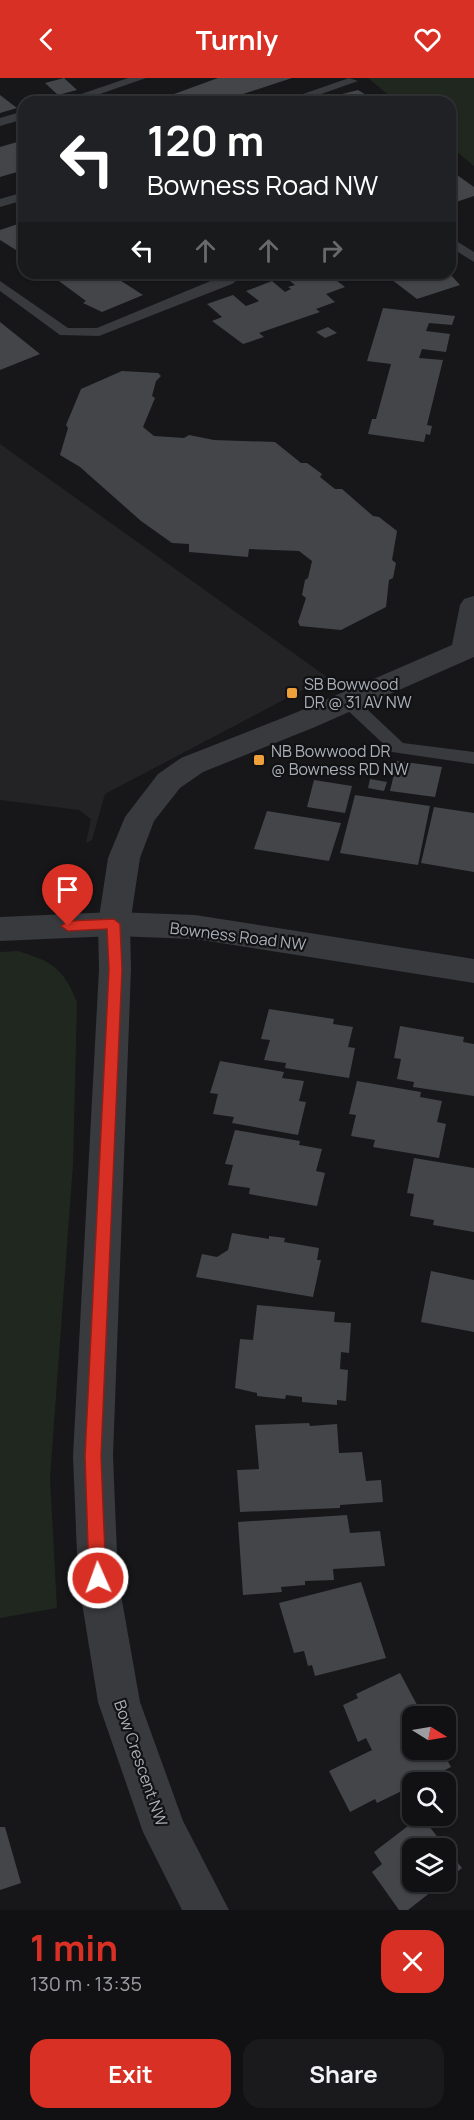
<!DOCTYPE html>
<html lang="en">
<head>
<meta charset="utf-8">
<style>
  body { margin:0; font-family:Manrope,sans-serif; background:#1a1a1c; color:#f1f3f6; height:100vh; display:flex; flex-direction:column; font-size:22px; white-space:nowrap }
  * { box-sizing:border-box; margin:0 }
  p { font-size:20px; color:#9c9da0 }
  .icon { flex:none; width:33px; height:33px; fill:none; stroke:currentColor; stroke-width:2; stroke-linecap:round; stroke-linejoin:round }
  .map { position:relative; height:1832px; overflow:hidden }
  .drawer { display:flex; flex-direction:column; background:#111113; flex:1 }
  .drawer>* { flex:none }
  .guide { position:absolute; left:18px; top:18px; width:438px; height:183px; border-radius:18px; box-shadow:0 2px 4px #0004,0 0 0 2px #303133; background:#202124; color:#fff; overflow:hidden }
  .needle { width:39px; rotate:101deg }
  .fabs { position:absolute; left:402px; top:1628px; display:grid; gap:12px }
  .fabs a { display:grid; place-items:center; width:54px; height:54px; border-radius:12px; background:#111113; box-shadow:0 2px 4px #0004,0 0 0 2px #303133; font-size:30px }
  .pin { position:absolute; display:grid; place-items:center; width:51px; height:51px; color:#fff; margin:-62px -26px; border-radius:50% 50% 50% 0; rotate:-45deg; box-shadow:0 0 6px #0007 }
  .pin .icon { rotate:45deg }
  .me { position:absolute; width:66px; margin:-33px; rotate:358deg; stroke-linejoin:round; filter:drop-shadow(0 0 4px #0008) }
  .turn { display:flex; align-items:center; gap:21px; height:126px; padding:0 30px; font-size:27px }
  .turn .icon { width:78px; height:78px; stroke-width:2.5 }
  .turn b { display:block; font-size:42px; line-height:51px }
  .lanes { display:flex; align-items:center; height:57px; padding:0 30px; background:#0003; justify-content:center; gap:30px; direction:ltr }
  .lanes .off { opacity:.35 }
  .round { display:grid; place-items:center; flex:none; width:63px; height:63px; border-radius:18px; background:#1a1a1c }
  .overview { display:flex; align-items:center; justify-content:space-between; height:102px; padding:0 30px }
  h1 { font-size:36px; font-weight:700; line-height:45px; color:#d93025 }
  .action { display:flex; gap:12px; margin-top:auto; padding:12px 30px }
  .action a { flex:1; height:69px; border-radius:18px; background:#d93025; color:#fff; font-size:24px; font-weight:700; line-height:69px; text-align:center }
  .action a+a { background:#1a1a1c; color:#f1f3f6 }
  header { display:flex; justify-content:space-between; align-items:center; height:78px; padding:0 30px; background:#d93025; color:#fff; font-size:27px; font-weight:700 }
  .map>svg:first-child { display:block }
  .built { fill:#232326 }
  .green { fill:#1f271f }
  .building { fill:#434549 }
  .lines { fill:none; stroke-linecap:round; stroke-linejoin:round }
  .service { fill:#383a3e; fill-rule:evenodd }
  .minor { fill:#383a3e; fill-rule:evenodd }
  .tertiary { fill:#383a3e; fill-rule:evenodd }
  .route { fill:#d93025; stroke:#8d1f18; stroke-width:1.5 }
  .poi-dot { fill:#eea03a; stroke:#121214; stroke-width:2 }
  .labels { text-anchor:middle; stroke-width:4.5; stroke-linejoin:round; paint-order:stroke }
  .poi-label { font-size:16px; fill:#a9afb9; stroke:#121214; text-anchor:start }
  .street-label { font-size:16px; fill:#a9afb9; stroke:#121214 }
</style>
</head>
<body>
<header><svg class="icon" aria-label="back" viewBox="0 0 24 24"><path d="M15 5l-7 7 7 7"/></svg>Turnly<svg class="icon" aria-label="heart" viewBox="0 0 24 24"><path d="M12 20l-8-8c-3-5 5-10 8-4 3-6 11-1 8 4z"/></svg></header>
<div class="map">
<svg width="474" height="1832" viewBox="0 0 474 1832">
  <rect width="100%" height="100%" fill="#171719"/>
  <path class="built" d="M0 366 327 599 105 716 92 762 86 765 91 741 79 732 0 722Z"/>
  <path class="green" d="M368 0H474V88L450 68V24H397Z
    M18 873C53 884 63 890 77 924L73 1086 50 1400 57 1530 0 1540V874Z"/>
  <path class="building" d="M64 0 77 12 58 17 45 5Z
    M218 0H292L219 24H152Z
    M358 12 371 20 365 22 368 24 319 22Z
    M0 17 17 30 0 35Z
    M24 62V92L0 99V69Z
    M450 92 474 109V118L450 126Z
    M24 144V177L0 162V152Z
    M48 195H109L143 217 102 234 83 225 86 223Z
    M285 195H327L345 209 326 216 335 224 316 231 320 234 259 255 264 259 243 266 212 243 222 239 207 226 233 217 246 228 259 223 246 213 272 203 285 214 291 211 288 209 295 207 281 196Z
    M383 195H449L460 207 417 221Z
    M383 230 455 238 452 247 429 245 426 253 450 256 446 274 422 271 419 280 443 282 427 347 432 348 430 357 426 356 424 364 368 356 372 341H376L391 286 367 283Z
    M0 244 40 276 0 292Z
    M328 249 337 255 325 260 316 254Z
    M122 293 158 295 161 298 156 303 152 318 155 320 143 349 154 358 184 360 189 357 214 362 275 364 301 385H307L322 396 320 399 335 411H342L373 438 379 439 397 453 392 482 396 485 393 500 389 502 386 529 341 552 300 548 298 544 306 520 302 517 305 502 308 500 312 483 299 473 249 471 248 479 189 474V466L172 465 141 443 80 389 60 377 68 350 66 347 81 311Z
    M397 683 442 689 435 719 390 713Z
    M370 701 387 704 384 713 368 710Z
    M314 702 352 708 345 735 307 729Z
    M355 717 430 728 418 787 340 775Z
    M434 729 474 735V794L421 785Z
    M267 733 341 745 329 783 254 771Z
    M269 931 334 941 333 946 353 949 348 969 355 970 349 1000 285 990 286 985 264 982 270 962 261 961Z
    M400 948 464 959 463 964 474 966V1018L413 1009 414 1004 397 1001 401 981 394 980Z
    M220 983 284 994 282 1000 304 1003 299 1023 306 1024 298 1057 232 1045 234 1039 213 1036 218 1016 210 1015Z
    M357 1003 421 1014 420 1019 442 1023 437 1044 446 1046 439 1080 373 1069 375 1062 351 1058 356 1037 349 1036Z
    M235 1052 300 1063 299 1067 322 1071 316 1093 325 1095 317 1128 249 1116 250 1110 228 1107 233 1087 225 1086Z
    M414 1080 474 1090V1154L433 1147 434 1142 410 1138 414 1116 407 1115Z
    M232 1155 269 1161V1158L285 1160 284 1164 319 1170 317 1182H321L313 1219 196 1199 202 1176 217 1179 228 1172Z
    M431 1193 474 1202V1254L421 1244Z
    M257 1227 335 1234 334 1244 351 1245 349 1275 341 1274 340 1291 348 1292 346 1323 337 1322V1327L302 1324V1319L286 1317 285 1321 257 1318V1315L235 1310 240 1261 253 1262Z
    M309 1345 310 1348 337 1346 339 1375 362 1374 366 1403 381 1402 383 1424 340 1427V1430L240 1434 237 1392 259 1391 255 1347Z
    M347 1437 350 1455 380 1453 385 1488 333 1491 334 1502 305 1503V1507L281 1509 282 1514 243 1517 238 1444Z
    M361 1504 386 1580 315 1598 312 1587 308 1588 304 1573 294 1575 279 1525Z
    M400 1595 423 1638H412V1671H441L451 1689 420 1704H412V1708L377 1725 375 1721 350 1734 329 1693 372 1672 366 1660 358 1664 343 1627 358 1620 356 1616Z
    M421 1738 462 1790 446 1803V1770H412V1803H445L408 1832H399L372 1794 382 1786 374 1774Z
    M0 1749H5L21 1805 0 1812Z"/>
  <g class="lines">
    <path class="service" d="M128 0H146L77 24H58Z
      M349 0 358 3 299 24H280Z
      M24 33V41L0 48V40Z
      M24 114V122L0 129V121Z
      M450 159 474 174V184L450 169Z
      M230 195H247L232 206 99 258 60 257 0 213V203L68 250H97Z
      M348 617 354 619 403 665 474 674V686L392 674 342 627 339 623Z"/>
    <path class="minor" d="M474 518V579L315 649 203 694 180 710 154 743 140 780 130 846 131 891 113 1378 118 1500 140 1624 183 1743 229 1832H182L143 1754 98 1624 78 1500 73 1378 99 891 98 846 108 780 125 739 158 696 181 680 295 635 452 567 460 527 464 521Z"/>
    <path class="tertiary" d="M114 834 195 837 474 881V905L195 861 114 858 0 863V839Z"/>
  </g>
  <path class="route" d="M114 841 120 846 122 891 101 1378 106 1500 104 1505 98 1508 92 1505 89 1500 85 1378 109 891 107 851 68 853 61 848 68 843Z"/>
  <g class="poi-dot">
    <rect x="286" y="609" width="12" height="12" rx="3"/>
    <rect x="253" y="676" width="12" height="12" rx="3"/>
  </g>
  <g class="labels">
    <g class="poi-label">
      <text x="304" y="612">SB Bowwood<tspan x="304" dy="18">DR @ 31 AV NW</tspan></text>
      <text x="271" y="679">NB Bowwood DR<tspan x="271" dy="18">@ Bowness RD NW</tspan></text>
    </g>
    <g class="street-label">
      <text transform="translate(238 858) rotate(7)" y="6">Bowness Road NW</text>
      <text transform="translate(141 1685) rotate(71)" y="6">Bow Crescent NW</text>
    </g>
  </g>
</svg>
<div class="fabs">
<a><svg class="needle" viewBox="-14 -14 28 28"><path d="M0-13l5 13h-10z" fill="#e53935"/><path d="M0 13l5-13h-10z" fill="#9c9da0"/></svg></a>
<a><svg class="icon" aria-label="search" viewBox="0 0 24 24"><circle cx="10" cy="10" r="6"/><path d="M15 15l6 6"/></svg></a>
<a><svg class="icon" aria-label="layers" viewBox="0 0 24 24"><path d="M12 4l9 5-9 5-9-5zM3 14l9 5 9-5"/></svg></a>
</div>
<div class="pin" style="left:68px;top:848px;background:#d93025"><svg class="icon" aria-label="arrive" viewBox="0 0 24 24"><path d="M6 21V4h12l-3 4 3 4H6"/></svg></div>
<svg class="me" style="left:98px;top:1500px" viewBox="-20 -20 40 40"><circle r="17" fill="#d93025" stroke="#fff" stroke-width="3"/><path d="M0-11L8 9 0 5-8 9z" fill="#fff"/></svg>
<div class="guide">
<div class="turn"><svg class="icon" aria-label="left" viewBox="0 0 24 24"><path d="M17 20v-9H6M10 6l-5 5 5 5"/></svg><div><b>120 m</b>Bowness Road NW</div></div>
<div class="lanes"><svg class="icon" aria-label="left" viewBox="0 0 24 24"><path d="M17 20v-9H6M10 6l-5 5 5 5"/></svg><svg class="icon off" aria-label="ahead" viewBox="0 0 24 24"><path d="M12 20V5M6 11l6-6 6 6"/></svg><svg class="icon off" aria-label="ahead" viewBox="0 0 24 24"><path d="M12 20V5M6 11l6-6 6 6"/></svg><svg class="icon off" aria-label="right" viewBox="0 0 24 24"><path d="M7 20v-9h11M14 6l5 5-5 5"/></svg></div>
</div>
</div>
<section class="drawer">
<div class="overview"><div><h1>1 min</h1><p>130 m · 13:35</p></div><a class="round" style="background:#d93025;color:#fff"><svg class="icon" aria-label="close" viewBox="0 0 24 24"><path d="M6 6l12 12M18 6L6 18"/></svg></a></div>
<div class="action"><a>Exit</a><a>Share</a></div>
</section>
</body>
</html>
